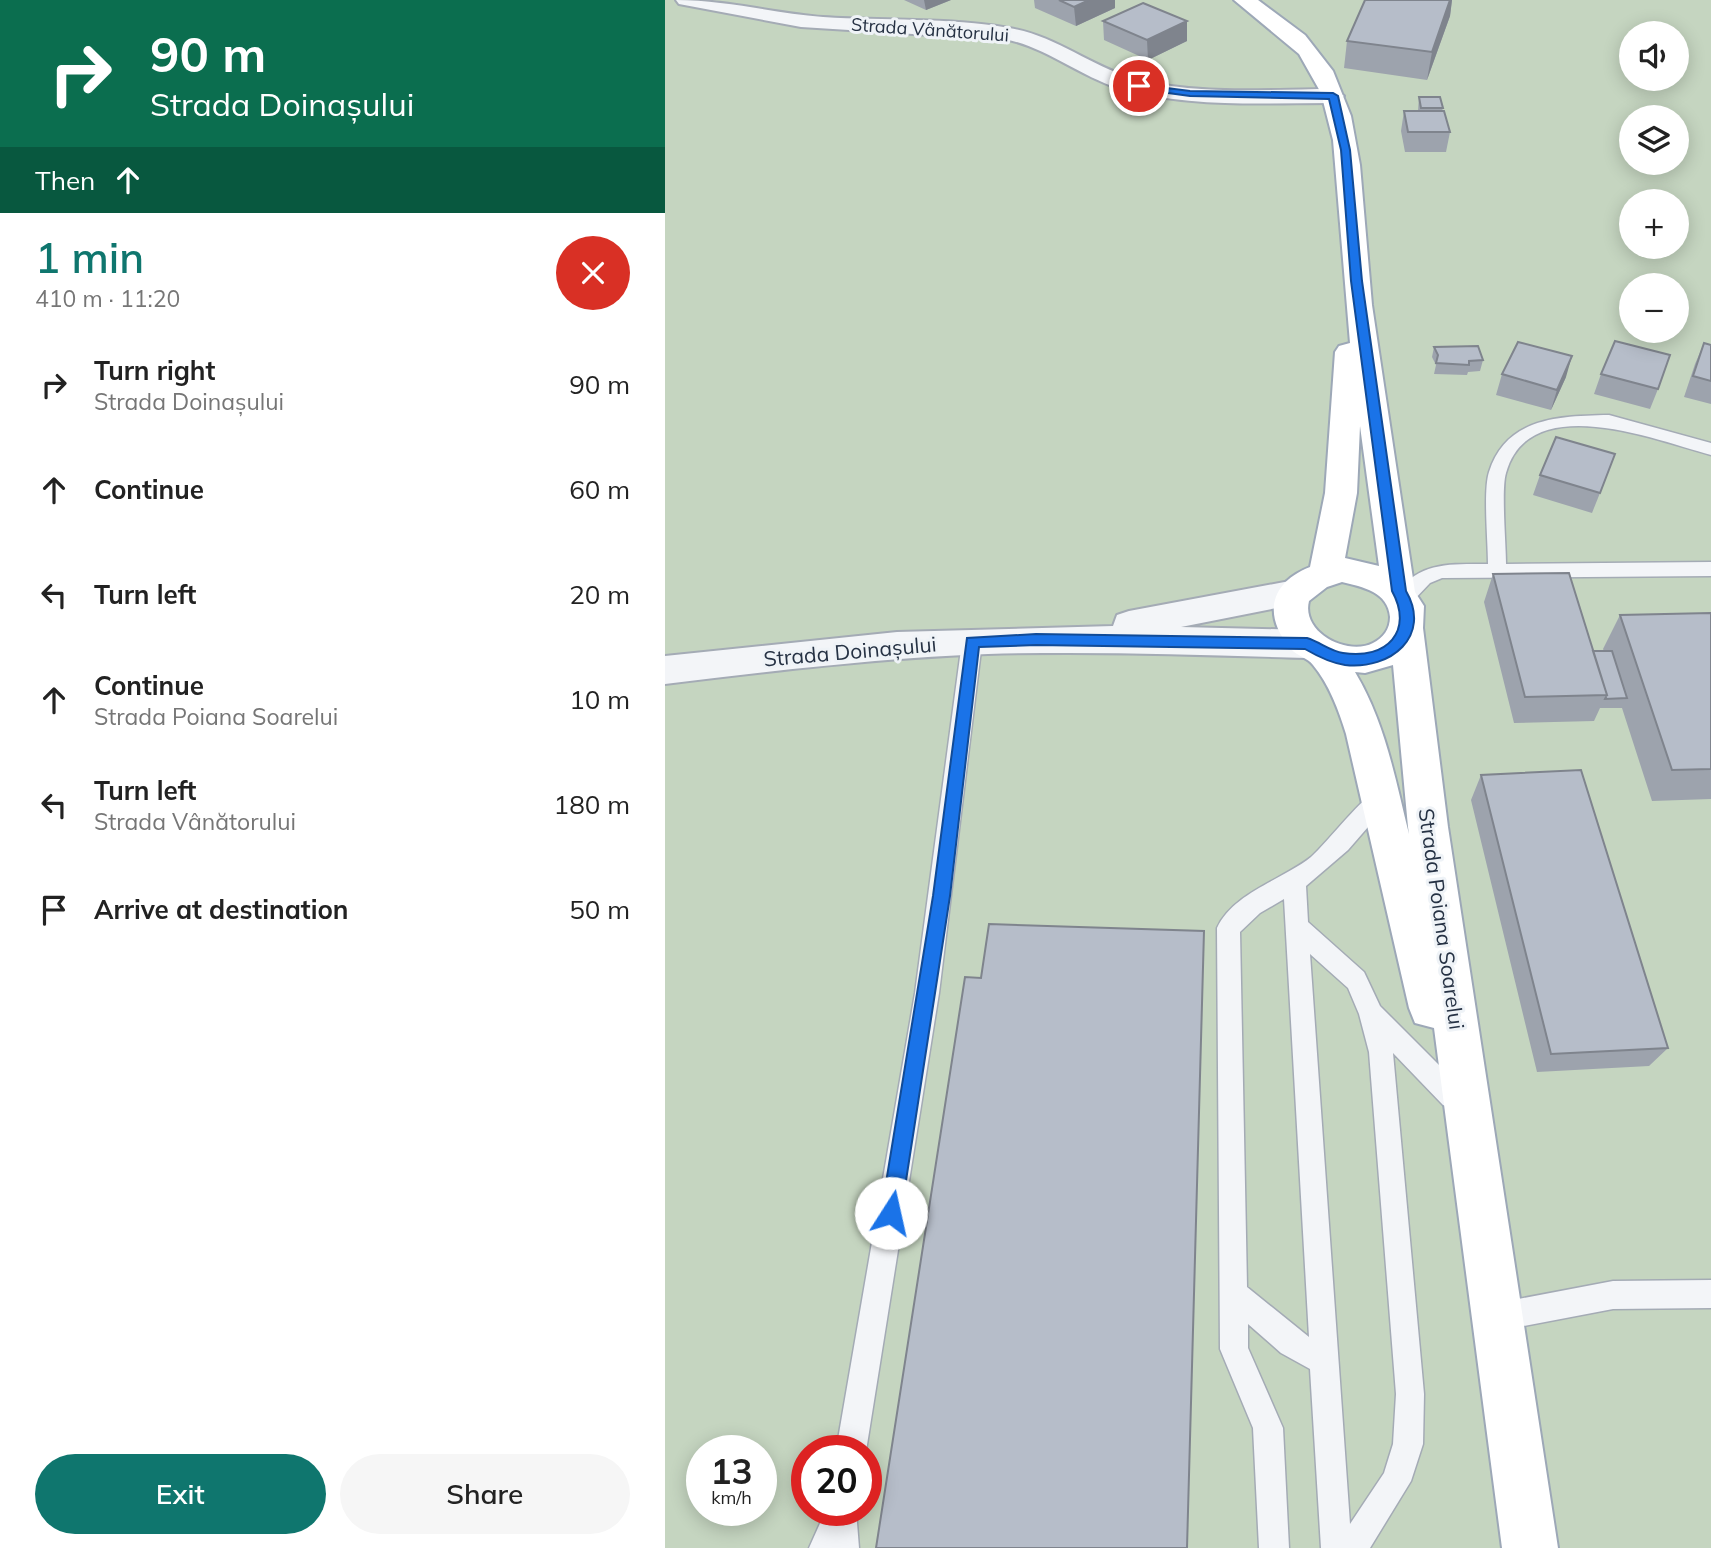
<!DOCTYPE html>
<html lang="en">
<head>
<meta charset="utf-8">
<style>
  body { margin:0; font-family:Mulish,sans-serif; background:#f6f6f6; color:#222; height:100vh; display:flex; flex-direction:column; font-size:26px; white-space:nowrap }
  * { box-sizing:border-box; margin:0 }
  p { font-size:23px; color:#767676 }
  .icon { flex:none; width:38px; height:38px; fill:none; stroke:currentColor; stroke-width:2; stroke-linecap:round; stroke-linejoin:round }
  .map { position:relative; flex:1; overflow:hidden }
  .sheet { display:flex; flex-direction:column; background:#fff; width:665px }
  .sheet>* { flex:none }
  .banner { background:#0b6e4f; color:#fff; overflow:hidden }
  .buttons { position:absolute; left:954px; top:21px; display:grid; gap:14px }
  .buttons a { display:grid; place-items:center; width:70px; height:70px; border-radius:50%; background:#fff; box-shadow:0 4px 18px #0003; font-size:35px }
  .speed { position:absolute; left:21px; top:1435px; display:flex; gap:14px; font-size:35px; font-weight:700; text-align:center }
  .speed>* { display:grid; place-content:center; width:91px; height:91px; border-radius:50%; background:#fff; box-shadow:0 4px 18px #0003; line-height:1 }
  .speed small { font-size:18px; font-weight:400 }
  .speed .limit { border:10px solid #d22; background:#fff; color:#111 }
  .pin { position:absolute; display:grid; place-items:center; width:60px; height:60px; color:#fff; margin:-30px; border:4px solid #fff; border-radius:50%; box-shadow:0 2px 7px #0007 }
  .me { position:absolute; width:77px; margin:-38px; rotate:10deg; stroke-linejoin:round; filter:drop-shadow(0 0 5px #0008) }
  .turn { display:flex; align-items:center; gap:24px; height:147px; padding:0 35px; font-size:32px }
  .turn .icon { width:91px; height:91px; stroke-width:2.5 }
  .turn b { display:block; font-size:49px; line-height:60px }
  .then { display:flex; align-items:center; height:66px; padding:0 35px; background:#0003; gap:14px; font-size:26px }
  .round { display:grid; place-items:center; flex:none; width:74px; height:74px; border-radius:37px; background:#f6f6f6 }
  .headline { display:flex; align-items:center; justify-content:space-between; height:119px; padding:0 35px }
  h1 { font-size:42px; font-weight:600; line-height:52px; color:#0f766e }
  .action { display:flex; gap:14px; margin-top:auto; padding:14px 35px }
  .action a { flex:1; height:80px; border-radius:42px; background:#0f766e; color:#fff; font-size:28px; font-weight:600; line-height:80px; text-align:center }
  .action a+a { background:#f6f6f6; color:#222 }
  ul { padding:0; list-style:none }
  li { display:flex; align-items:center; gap:21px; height:105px; padding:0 35px }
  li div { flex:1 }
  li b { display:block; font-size:26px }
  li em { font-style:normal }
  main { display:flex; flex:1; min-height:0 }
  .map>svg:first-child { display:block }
  .green { fill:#c5d5c0; fill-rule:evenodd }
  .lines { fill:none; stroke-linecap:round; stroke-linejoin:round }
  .lane-casing { stroke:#a4abb5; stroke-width:3 }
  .street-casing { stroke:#a4abb5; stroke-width:4 }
  .primary-casing { stroke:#9da8b7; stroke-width:4 }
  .lane { fill:#f3f5f8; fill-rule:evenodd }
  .street { fill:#f3f5f8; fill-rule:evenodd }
  .primary { fill:#fff; fill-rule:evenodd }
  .wall { fill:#9da3ad }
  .shaded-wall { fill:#7f848d }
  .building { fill:#b6bdc9; stroke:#7f848d; stroke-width:2 }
  .route { fill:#1a73e8; stroke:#114b97; stroke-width:2 }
  .labels { text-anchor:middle; stroke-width:6; stroke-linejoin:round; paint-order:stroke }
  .far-street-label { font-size:18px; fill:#263244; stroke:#eff3f7 }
  .street-label { font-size:21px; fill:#263244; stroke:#eff3f7 }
</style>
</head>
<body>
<main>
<section class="sheet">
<div class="banner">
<div class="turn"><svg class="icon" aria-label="right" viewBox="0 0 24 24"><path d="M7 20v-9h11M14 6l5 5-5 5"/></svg><div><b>90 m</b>Strada Doinașului</div></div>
<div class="then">Then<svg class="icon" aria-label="ahead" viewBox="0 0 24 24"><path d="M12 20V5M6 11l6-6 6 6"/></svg></div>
</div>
<div class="headline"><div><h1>1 min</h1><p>410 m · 11:20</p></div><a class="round" style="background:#d93025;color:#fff"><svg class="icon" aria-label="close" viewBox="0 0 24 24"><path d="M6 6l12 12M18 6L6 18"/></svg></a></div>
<ul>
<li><svg class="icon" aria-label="right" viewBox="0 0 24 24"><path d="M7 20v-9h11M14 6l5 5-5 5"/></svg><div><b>Turn right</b><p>Strada Doinașului</p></div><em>90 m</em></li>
<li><svg class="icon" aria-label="ahead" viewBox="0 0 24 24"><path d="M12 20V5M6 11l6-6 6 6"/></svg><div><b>Continue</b></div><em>60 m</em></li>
<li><svg class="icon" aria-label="left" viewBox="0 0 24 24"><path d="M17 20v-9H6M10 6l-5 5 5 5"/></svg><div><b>Turn left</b></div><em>20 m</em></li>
<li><svg class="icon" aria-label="ahead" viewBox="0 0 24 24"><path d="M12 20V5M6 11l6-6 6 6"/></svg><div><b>Continue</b><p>Strada Poiana Soarelui</p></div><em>10 m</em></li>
<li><svg class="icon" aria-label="left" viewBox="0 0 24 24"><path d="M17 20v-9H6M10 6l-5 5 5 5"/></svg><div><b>Turn left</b><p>Strada Vânătorului</p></div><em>180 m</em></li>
<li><svg class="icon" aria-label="arrive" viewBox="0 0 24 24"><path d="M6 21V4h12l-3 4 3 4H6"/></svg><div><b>Arrive at destination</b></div><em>50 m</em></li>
</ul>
<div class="action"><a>Exit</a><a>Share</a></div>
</section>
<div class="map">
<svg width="1046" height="1548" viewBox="0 0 1046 1548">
  <rect width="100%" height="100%" fill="#dfe4ea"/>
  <path class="green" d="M0 0H1046V1548H0ZM966 33H1012V79H966ZM966 117H1012V163H966ZM966 201H1012V247H966ZM966 285H1012V331H966ZM37 1451H96V1510H37ZM142 1451H201V1510H142Z"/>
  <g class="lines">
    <defs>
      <path id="lane" d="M944 415 1046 443V455C991 440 864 389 841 473 836 489 841 544 841 564L1046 562V576L777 578 765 583 746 603H732L730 598C750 561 786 564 823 564 823 542 818 490 824 472 841 417 895 416 944 415Z
        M307 635 317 642 274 993 201 1451H171L250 993 297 642Z
        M715 789 723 792 726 798 723 804 683 850 641 886 643 922 699 972 715 1006 796 1087 800 1096 796 1105 787 1108 778 1105 728 1053 759 1394 758 1444 746 1481 705 1548H656L645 1369 616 1353 583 1324V1348L618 1428 624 1548H594L588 1428 555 1349 552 928C568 893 617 880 646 857 663 842 699 794 715 789ZM619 899 644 1337 582 1287 575 932 595 913ZM645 954 683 988 694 1014 704 1052 731 1394 728 1444 719 1473 685 1524Z
        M1046 1280V1308L948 1309 832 1331 822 1327 818 1317 822 1307 832 1303 948 1281Z
        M161 1510H191L194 1548H144Z"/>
      <path id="street" d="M11 0C61 0 109 13 158 17 220 21 283 17 344 28 389 35 424 65 467 78 531 96 602 89 668 89L679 96 668 103C596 103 523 108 453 88 415 76 383 49 344 40L136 27 14 4Z
        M630 580 642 584 647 593 642 602 516 627 642 630 655 634 660 644 655 654 642 658C536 655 429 651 323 654 215 658 107 671 0 684V656L232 632 448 626 452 615 464 611Z"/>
      <path id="primary" d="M569 0H593L640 35 668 71 686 116 695 165 707 305 750 592 759 606 758 628 783 827 893 1548H837L769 1028 750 1023 744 1008 681 734C674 711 664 684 648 665 643 658 632 656 626 649 598 616 604 583 645 567L660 493 670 352 674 346 685 343 668 140 656 93 634 54ZM695 426 714 566 680 558 692 493ZM677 582C698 587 723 592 725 617 725 629 718 638 708 643 683 656 636 633 644 601L662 587ZM728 665 743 827 744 834C730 778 720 722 690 672L700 673Z"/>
    </defs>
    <use href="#lane" class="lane-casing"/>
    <use href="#street" class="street-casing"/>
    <use href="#primary" class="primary-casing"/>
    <use href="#lane" class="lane"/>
    <use href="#street" class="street"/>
    <use href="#primary" class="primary"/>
  </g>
  <path class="wall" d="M239 0H286L261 10Z
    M369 0H450V8L411 26 370 8Z
    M700 0H787L785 16 762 80 679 68 682 41Z
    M438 21 522 41 483 60 439 40Z
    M754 97 778 108 777 111 785 132 781 152H740L736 131 739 111H753Z
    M1039 343 1046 345V404L1019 397 1030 364Z
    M769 347 818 360 815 371 803 372 802 375 769 374 771 365 767 357Z
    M837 374 901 377 886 410 831 395Z
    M936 374 993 389 985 409 929 394Z
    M875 475 935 493 927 513 868 495Z
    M828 574 928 651H939L938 649 955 615 1046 613V799L987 801 957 708H935L929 721 849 723 819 602Z
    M816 775 1003 1048 984 1066 872 1072 806 800Z"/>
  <path class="shaded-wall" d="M259 0H286L261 10Z
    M424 0H450V8L411 26 409 7Z
    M785 0H787L785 16 762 80 767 52Z
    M522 21V41L483 60 482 40Z
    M907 356 901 377 886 410 892 390Z"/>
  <path class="building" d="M394 0H424L409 7Z
    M700 0H785L767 52 682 41Z
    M478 3 522 21 482 40 438 21Z
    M754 97H775L778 108H756Z
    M739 111H779L785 132H743Z
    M950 341 1005 355 993 389 936 374Z
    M853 342 907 356 892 390 837 374Z
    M1039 343 1046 345V381L1028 376Z
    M813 346 818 360 804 361V365L771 363 773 355 769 347Z
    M891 437 950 454 935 493 875 475Z
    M904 573 942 695 860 697 828 574Z
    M1046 613V769L1007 770 955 615Z
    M928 651H947L962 698 940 699 942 695Z
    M916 770 1003 1048 886 1054 816 775Z
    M324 924 539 931 522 1548H211L300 977 316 978Z"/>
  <path class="route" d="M470 84 525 91 668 93 673 96 685 150 697 281 741 591C767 636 726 670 680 665 666 663 652 656 640 649L371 645 314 647 285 896 236 1213 233 1220 226 1223 219 1220 216 1213 268 896 302 638 371 634 642 638C655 642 665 651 678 653 722 660 749 631 727 591L686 281 676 150 664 99 525 96 474 89Z"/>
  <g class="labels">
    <g class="far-street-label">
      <text transform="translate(265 30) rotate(4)" y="6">Strada Vânătorului</text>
    </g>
    <g class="street-label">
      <text transform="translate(185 652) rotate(-5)" y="7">Strada Doinașului</text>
      <text transform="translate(776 919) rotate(82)" y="7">Strada Poiana Soarelui</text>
    </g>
  </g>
</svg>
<div class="buttons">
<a><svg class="icon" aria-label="sound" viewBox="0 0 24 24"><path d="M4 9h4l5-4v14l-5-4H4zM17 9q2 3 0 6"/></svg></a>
<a><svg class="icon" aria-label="layers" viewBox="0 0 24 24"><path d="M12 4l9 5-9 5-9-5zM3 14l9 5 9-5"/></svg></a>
<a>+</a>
<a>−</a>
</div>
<div class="speed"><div>13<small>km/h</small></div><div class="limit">20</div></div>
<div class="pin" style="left:474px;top:86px;background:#d93025"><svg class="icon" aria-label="arrive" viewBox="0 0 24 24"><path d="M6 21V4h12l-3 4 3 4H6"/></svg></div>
<svg class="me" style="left:226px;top:1213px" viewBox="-20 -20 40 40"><circle r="19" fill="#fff"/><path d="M0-13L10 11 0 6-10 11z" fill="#1a73e8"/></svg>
</div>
</main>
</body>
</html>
